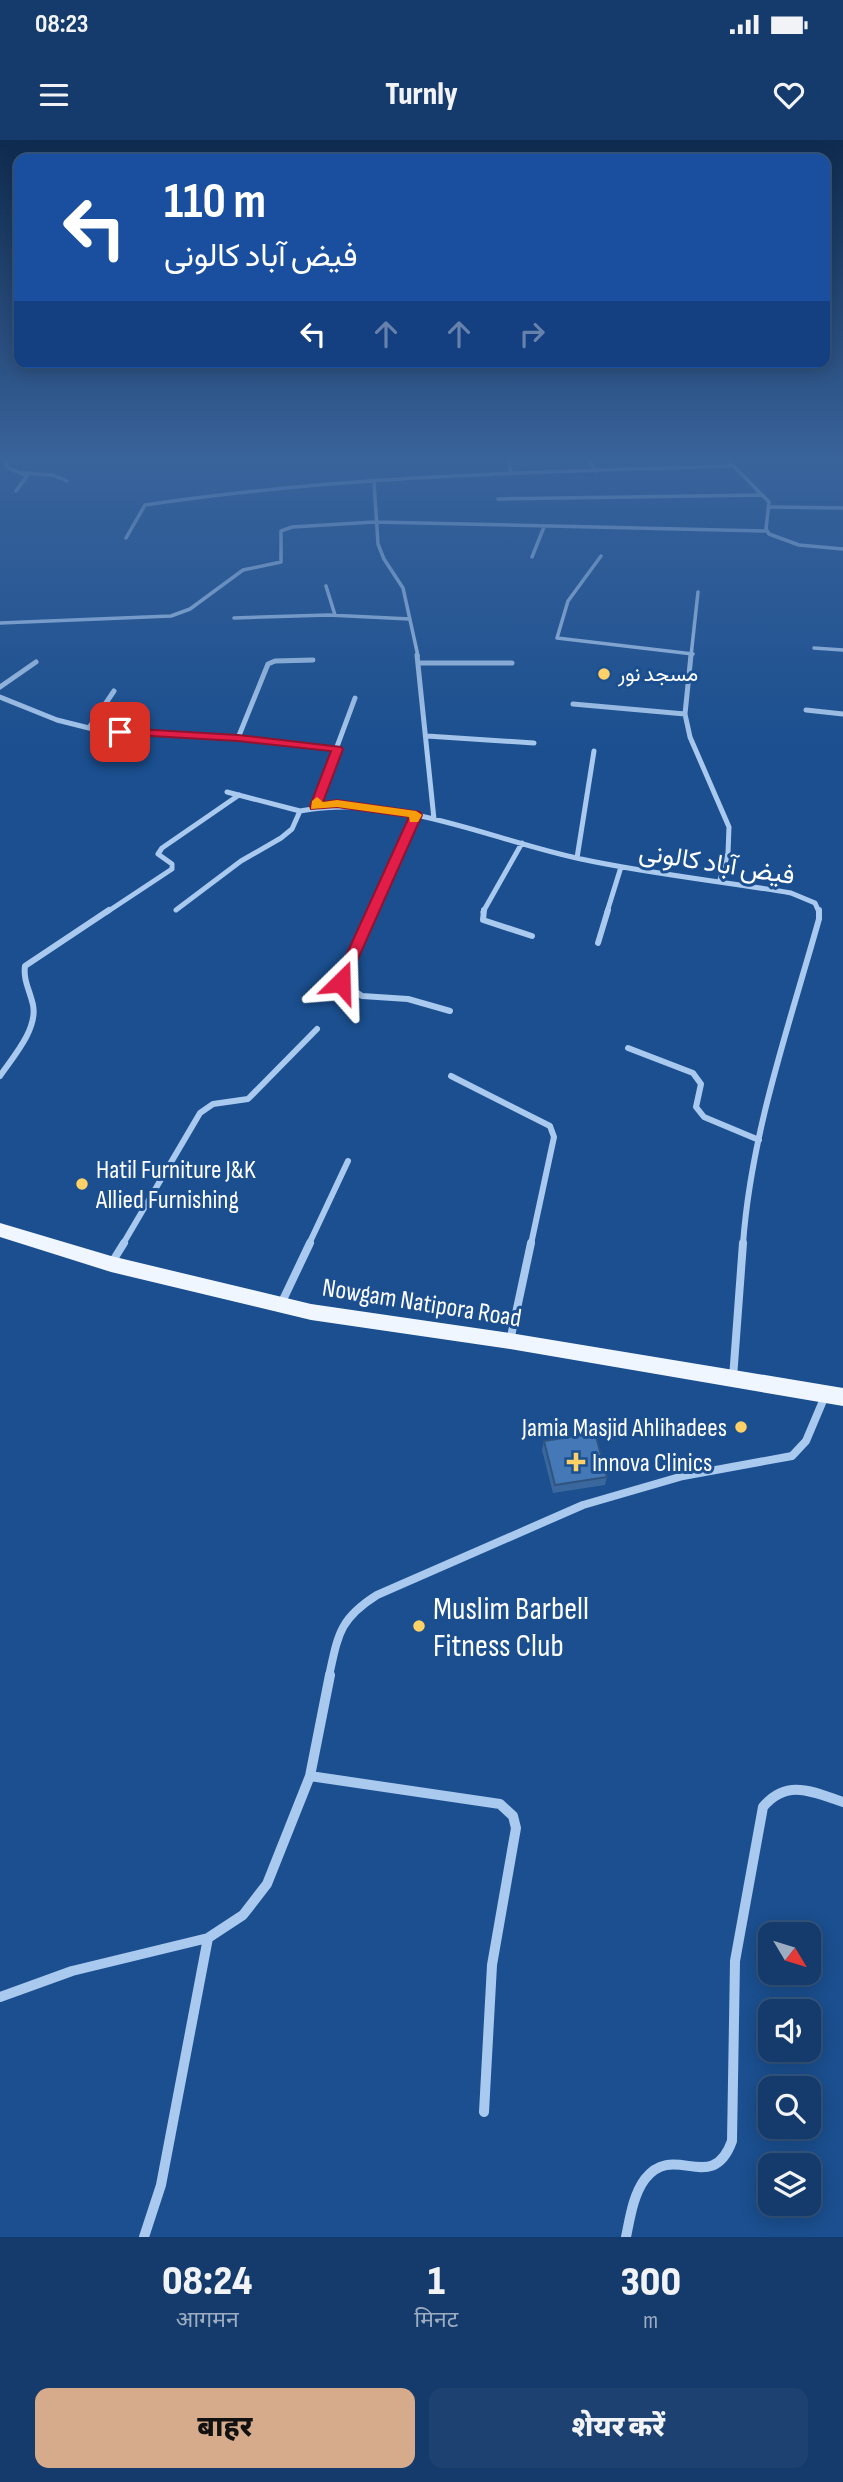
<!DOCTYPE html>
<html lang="hi">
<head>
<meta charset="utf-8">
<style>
  body { margin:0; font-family:"Sofia Sans Condensed",Vazirmatn,"Noto Sans Devanagari",sans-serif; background:#1d4271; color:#f1f3f6; height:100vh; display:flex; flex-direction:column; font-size:26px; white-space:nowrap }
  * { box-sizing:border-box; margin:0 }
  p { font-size:23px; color:#9dadc1 }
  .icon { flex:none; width:38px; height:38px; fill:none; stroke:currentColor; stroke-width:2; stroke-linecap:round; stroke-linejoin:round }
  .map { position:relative; height:2097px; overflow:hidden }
  .side { display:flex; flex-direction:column; background:#143b6b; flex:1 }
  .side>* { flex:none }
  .banner { position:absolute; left:14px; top:14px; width:816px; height:214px; border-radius:14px; box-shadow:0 4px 18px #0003,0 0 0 2px #33557e; background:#1a4fa0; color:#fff; overflow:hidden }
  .needle { width:46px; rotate:128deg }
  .tools { position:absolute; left:758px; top:1782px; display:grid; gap:14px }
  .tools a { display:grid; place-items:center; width:63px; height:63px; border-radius:14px; background:#143b6b; box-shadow:0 4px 18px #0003,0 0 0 2px #33557e; font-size:35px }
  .pin { position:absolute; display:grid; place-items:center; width:60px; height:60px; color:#fff; margin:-30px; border-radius:14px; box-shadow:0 4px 10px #0006 }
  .me { position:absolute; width:77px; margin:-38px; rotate:22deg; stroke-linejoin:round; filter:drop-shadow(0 0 5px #0008) }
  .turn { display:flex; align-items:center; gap:24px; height:147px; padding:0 35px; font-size:32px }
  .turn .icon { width:91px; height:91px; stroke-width:2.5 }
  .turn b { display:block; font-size:49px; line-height:60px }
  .lanes { display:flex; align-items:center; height:66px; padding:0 35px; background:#0003; justify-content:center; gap:35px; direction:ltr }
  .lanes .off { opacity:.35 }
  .eta { display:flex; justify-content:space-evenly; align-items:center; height:119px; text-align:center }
  .eta b { font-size:42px; font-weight:800; line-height:49px }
  .button { display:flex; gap:14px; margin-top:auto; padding:14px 35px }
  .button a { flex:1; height:80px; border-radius:14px; background:#d6ab8b; color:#111; font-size:28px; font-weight:800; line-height:80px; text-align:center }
  .button a+a { background:#1d4271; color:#f1f3f6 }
  .status { display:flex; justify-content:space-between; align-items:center; height:49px; padding:0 35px; background:#143b6b; direction:ltr }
  .status svg { height:19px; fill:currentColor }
  header { display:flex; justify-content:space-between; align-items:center; height:91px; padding:0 35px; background:#143b6b; font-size:32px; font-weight:800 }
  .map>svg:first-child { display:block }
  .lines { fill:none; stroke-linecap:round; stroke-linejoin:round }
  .street-far4 { stroke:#a9c9ee; stroke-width:3.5 }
  .street-far3 { stroke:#a9c9ee; stroke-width:5 }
  .street-far2 { stroke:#a9c9ee; stroke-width:6 }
  .street-far1 { stroke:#a9c9ee; stroke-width:8 }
  .street { stroke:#a9c9ee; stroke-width:10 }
  .primary { fill:#f0f6ff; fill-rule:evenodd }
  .wall { fill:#3a679d }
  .building { fill:#4478b7; stroke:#305480; stroke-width:2 }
  .route { fill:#e11d48; stroke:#92132f; stroke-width:2 }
  .slow { fill:#f59e0b }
  .poi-dot { fill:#ffd166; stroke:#1b4f8f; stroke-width:2.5 }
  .labels { text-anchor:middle; stroke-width:6; stroke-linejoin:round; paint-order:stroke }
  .far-poi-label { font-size:21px; fill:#fff; stroke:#1b4f8f; text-anchor:start }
  .street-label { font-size:26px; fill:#fff; stroke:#1b4f8f }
  .poi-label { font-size:26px; fill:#fff; stroke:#1b4f8f; text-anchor:start }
  .near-poi-label { font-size:32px; fill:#fff; stroke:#1b4f8f; text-anchor:start }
</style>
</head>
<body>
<div class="status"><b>08:23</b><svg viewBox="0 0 49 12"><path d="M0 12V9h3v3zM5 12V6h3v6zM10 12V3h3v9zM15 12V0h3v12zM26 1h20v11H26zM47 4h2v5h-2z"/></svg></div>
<header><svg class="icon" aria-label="menu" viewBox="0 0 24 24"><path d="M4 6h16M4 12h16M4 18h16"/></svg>Turnly<svg class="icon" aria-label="heart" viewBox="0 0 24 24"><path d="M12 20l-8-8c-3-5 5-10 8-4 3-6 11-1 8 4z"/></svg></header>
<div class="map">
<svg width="843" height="2097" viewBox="0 0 843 2097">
  <rect width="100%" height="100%" fill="#1b4f8f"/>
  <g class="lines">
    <path class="street-far4" d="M4 319 8 328 27 336 16 351
      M508 319 511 332
      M588 319 596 331
      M727 319 769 362 766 389 769 394 799 405 843 409
      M23 333 53 335 67 341
      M374 342 378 404 384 419 403 448 418 516
      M498 359 763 355
      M771 367 843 368
      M126 398 145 365C339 336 535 332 731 326
      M601 416 568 461 557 498 693 514
      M532 417 544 387
      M326 446 335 475
      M234 478 328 475 410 479
      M0 483 171 476 190 469 243 430 281 422V391L292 387 375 382 766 391
      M814 508 843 510
      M691 516 698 452"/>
    <path class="street-far3" d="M417 515 434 679
      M691 515 685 574 690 597 729 687 728 713 720 740
      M419 523H512
      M0 547 36 522
      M0 557 57 580 89 588 238 598 337 609
      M573 564 685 574
      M806 570 843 574
      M89 588 114 551
      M427 596 534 603
      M238 598 268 524 275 521 313 520
      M227 652 300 671
      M315 666 355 558
      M300 671C397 653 487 699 581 719 650 734 721 741 791 753L815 763 819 772
      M577 718 594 611
      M176 770 241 721 281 698 292 689 300 671
      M107 772 172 729V724L158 714 162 708 239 655
      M372 772 416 675
      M483 772 522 703
      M607 772 621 727"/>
    <path class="street-far2" d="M373 770 341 842 362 856 408 859 450 871
      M484 770 483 780 532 796
      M598 803 608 770
      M628 908 693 933 701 944 696 967 704 977 759 1000
      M0 936C13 917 38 889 33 865 30 851 23 840 25 826L109 770
      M451 936 550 986 554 997 531 1104
      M123 1104 200 973 213 964 248 959 317 889
      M309 1104 348 1021
      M743 1104C751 993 789 886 819 779V770"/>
    <path class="street-far1" d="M111 1124 124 1103
      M281 1164 310 1103
      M510 1201 531 1103
      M733 1238 743 1103
      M329 1536C338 1495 339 1479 377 1455L583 1365 683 1336 792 1316 806 1301 825 1256"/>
    <path class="street" d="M310 1636 500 1664 513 1676 516 1688 492 1825 484 1972
      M0 1857 72 1831 208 1798 243 1775 267 1744 310 1636 330 1535
      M144 2097 161 2045 208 1798
      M626 2097C630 2078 633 2055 645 2039 674 2001 712 2056 732 2001L735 1821 763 1667C787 1638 813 1652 843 1662"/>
    <path class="primary" d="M0 1083 111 1116 311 1164 510 1193 843 1248V1266L510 1209 311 1180 111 1132 0 1097Z"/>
  </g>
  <path class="wall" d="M544 1301 607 1337 605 1345 553 1353 542 1310Z"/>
  <path class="building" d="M595 1293 607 1337 555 1345 544 1301Z"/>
  <linearGradient id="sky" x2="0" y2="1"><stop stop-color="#0f2b4f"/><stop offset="0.52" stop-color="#39639b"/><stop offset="1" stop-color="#39639b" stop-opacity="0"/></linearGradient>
  <rect width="843" height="612" fill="url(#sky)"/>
  <path class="route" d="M120 588 238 595 341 607 343 609 323 662 337 660 420 672 422 675 346 846H336L334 842 409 677 337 667 311 669 310 666 331 611 238 601 116 594V589Z"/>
  <path class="slow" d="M317 657 323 662 337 660 416 671 422 675 418 682H410L409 677 337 667 311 669 312 661Z"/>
  <g class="poi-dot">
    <circle cx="604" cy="534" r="7"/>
    <circle cx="82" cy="1044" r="7"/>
    <circle cx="741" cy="1287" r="7"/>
    <path d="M572.5 1311.5h7v7h7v7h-7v7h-7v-7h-7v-7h7z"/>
    <circle cx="419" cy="1486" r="7"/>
  </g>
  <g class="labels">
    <g class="far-poi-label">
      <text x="618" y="541">مسجد نور</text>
    </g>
    <g class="street-label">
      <text transform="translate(717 723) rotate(9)" y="9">فیض آباد کالونی</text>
      <text transform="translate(422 1162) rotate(9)" y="9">Nowgam Natipora Road</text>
    </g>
    <g class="poi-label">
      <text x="96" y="1038">Hatil Furniture J&amp;K<tspan x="96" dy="30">Allied Furnishing</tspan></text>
      <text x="727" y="1296" text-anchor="end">Jamia Masjid Ahlihadees</text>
      <text x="592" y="1331">Innova Clinics</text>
    </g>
    <g class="near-poi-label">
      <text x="433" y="1479">Muslim Barbell<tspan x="433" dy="37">Fitness Club</tspan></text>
    </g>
  </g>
</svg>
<div class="tools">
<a><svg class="needle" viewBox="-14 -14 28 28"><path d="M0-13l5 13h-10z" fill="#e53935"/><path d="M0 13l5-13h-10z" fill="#9dadc1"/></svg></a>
<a><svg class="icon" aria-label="sound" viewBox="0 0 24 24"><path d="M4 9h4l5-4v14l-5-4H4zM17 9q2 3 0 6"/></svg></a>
<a><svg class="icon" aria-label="search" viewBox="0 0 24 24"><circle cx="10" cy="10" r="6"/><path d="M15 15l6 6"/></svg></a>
<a><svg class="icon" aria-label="layers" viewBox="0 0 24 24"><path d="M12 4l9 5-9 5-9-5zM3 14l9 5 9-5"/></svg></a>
</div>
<div class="pin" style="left:120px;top:592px;background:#d93025"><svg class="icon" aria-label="arrive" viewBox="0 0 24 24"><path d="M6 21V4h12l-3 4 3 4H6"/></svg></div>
<svg class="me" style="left:341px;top:842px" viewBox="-20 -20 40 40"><path d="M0-17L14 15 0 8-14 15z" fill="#e11d48" stroke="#fff" stroke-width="4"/></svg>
<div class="banner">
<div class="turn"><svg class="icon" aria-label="left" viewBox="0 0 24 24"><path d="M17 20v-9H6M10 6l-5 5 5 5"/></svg><div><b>110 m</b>فیض آباد کالونی</div></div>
<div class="lanes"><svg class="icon" aria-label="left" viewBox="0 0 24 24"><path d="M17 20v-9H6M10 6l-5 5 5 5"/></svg><svg class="icon off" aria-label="ahead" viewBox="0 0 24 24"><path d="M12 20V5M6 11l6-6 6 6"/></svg><svg class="icon off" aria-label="ahead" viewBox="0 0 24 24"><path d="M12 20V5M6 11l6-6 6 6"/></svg><svg class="icon off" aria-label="right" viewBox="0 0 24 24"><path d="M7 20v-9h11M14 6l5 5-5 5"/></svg></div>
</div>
</div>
<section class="side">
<div class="eta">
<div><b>08:24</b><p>आगमन</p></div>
<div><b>1</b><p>मिनट</p></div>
<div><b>300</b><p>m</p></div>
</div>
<div class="button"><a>बाहर</a><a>शेयर करें</a></div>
</section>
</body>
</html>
